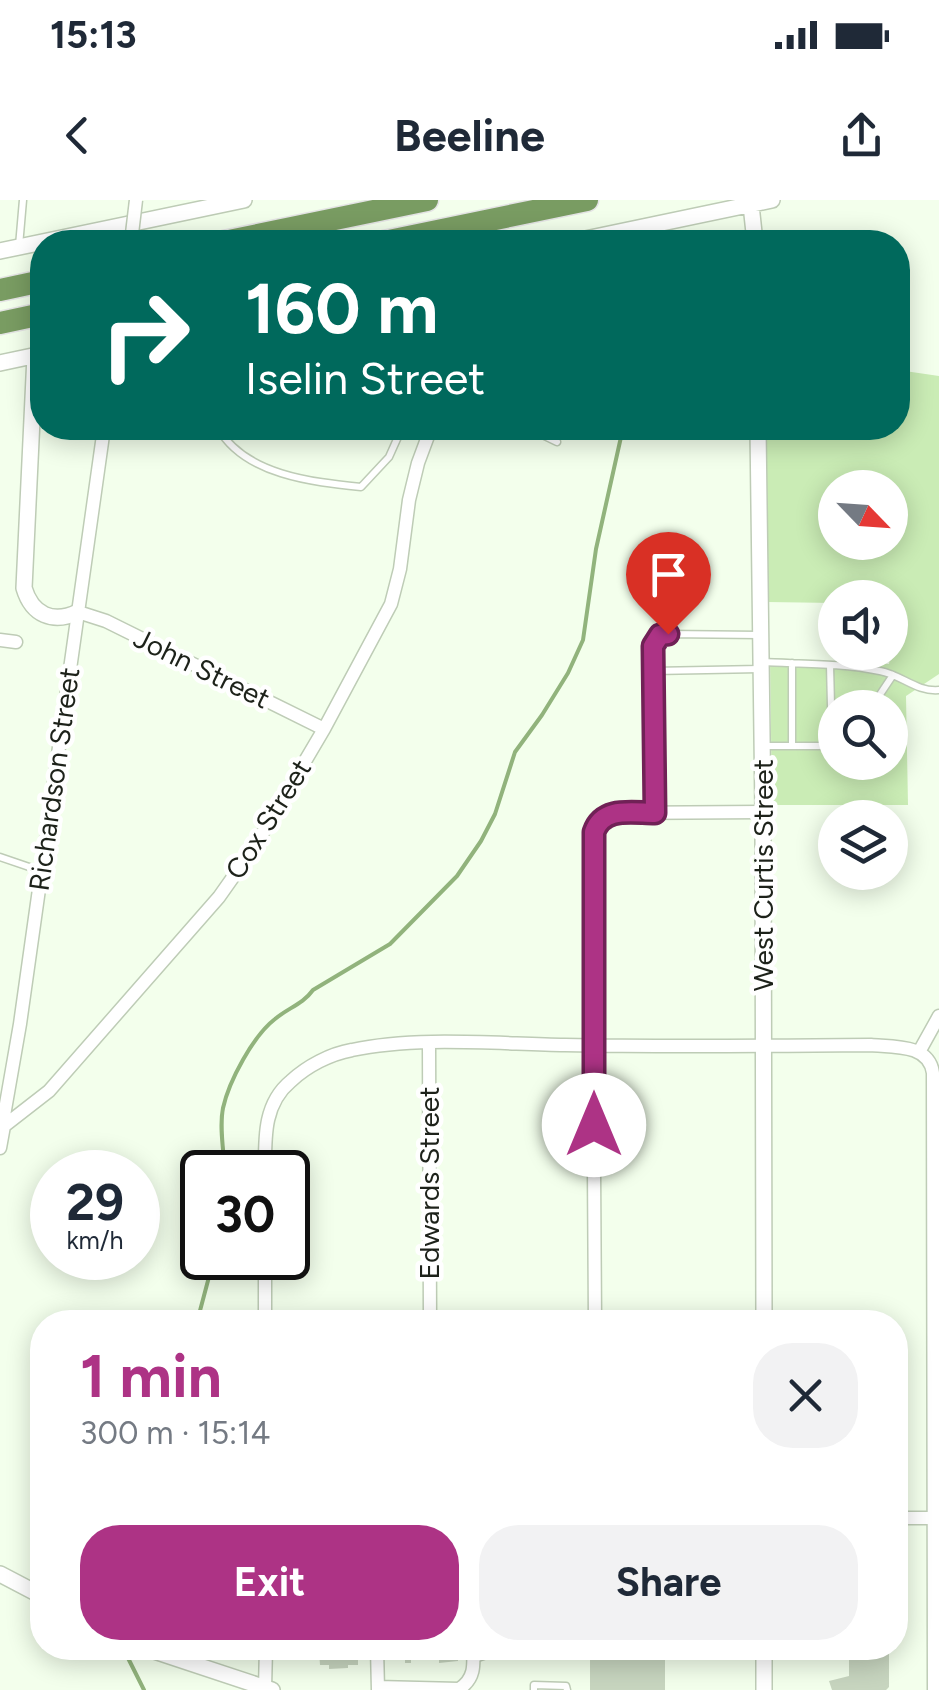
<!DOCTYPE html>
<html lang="en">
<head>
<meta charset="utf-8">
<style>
  body { margin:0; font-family:Figtree,sans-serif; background:#f2f2f3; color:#1f2937; height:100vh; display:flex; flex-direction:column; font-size:38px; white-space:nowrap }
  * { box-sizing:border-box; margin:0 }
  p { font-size:32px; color:#747a83 }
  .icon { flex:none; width:55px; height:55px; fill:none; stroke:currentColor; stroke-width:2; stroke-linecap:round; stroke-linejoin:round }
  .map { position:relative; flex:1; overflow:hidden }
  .drawer { position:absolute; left:30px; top:1110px; width:878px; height:350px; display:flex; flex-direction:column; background:#fff; border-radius:40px; box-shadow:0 5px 25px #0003 }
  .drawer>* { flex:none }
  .top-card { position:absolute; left:30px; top:30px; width:880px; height:210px; border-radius:40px; box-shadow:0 5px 25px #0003; background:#00695c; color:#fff; overflow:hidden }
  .needle { width:65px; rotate:115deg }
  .buttons { position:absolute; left:818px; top:270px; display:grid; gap:20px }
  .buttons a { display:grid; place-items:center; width:90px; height:90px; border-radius:50%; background:#fff; box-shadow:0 5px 25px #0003; font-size:50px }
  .speed { position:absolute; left:30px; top:950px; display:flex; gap:20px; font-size:50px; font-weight:700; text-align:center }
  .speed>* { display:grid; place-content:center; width:130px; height:130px; border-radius:50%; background:#fff; box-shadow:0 5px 25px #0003; line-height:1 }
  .speed small { font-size:25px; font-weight:400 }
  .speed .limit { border:5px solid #111; border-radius:15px; background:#fff; color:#111 }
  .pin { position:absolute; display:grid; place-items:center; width:85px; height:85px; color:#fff; margin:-102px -42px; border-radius:50% 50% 50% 0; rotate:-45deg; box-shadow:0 0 10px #0007 }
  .pin .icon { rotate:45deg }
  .me { position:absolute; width:110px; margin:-55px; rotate:0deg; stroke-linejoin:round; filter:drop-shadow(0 0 8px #0008) }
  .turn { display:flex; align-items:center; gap:35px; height:210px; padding:0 50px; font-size:45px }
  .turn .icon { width:130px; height:130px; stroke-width:2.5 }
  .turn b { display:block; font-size:70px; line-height:85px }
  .round { display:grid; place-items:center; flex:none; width:105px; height:105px; border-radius:40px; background:#f2f2f3 }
  .head { display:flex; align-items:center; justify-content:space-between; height:170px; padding:0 50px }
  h1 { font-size:60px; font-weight:700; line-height:75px; color:#ad3385 }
  .button { display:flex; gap:20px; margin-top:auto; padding:20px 50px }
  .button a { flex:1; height:115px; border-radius:40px; background:#ad3385; color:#fff; font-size:40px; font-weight:700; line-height:115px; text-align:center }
  .button a+a { background:#f2f2f3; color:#1f2937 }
  .status { display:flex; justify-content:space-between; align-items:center; height:70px; padding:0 50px; background:#fff; direction:ltr }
  .status svg { height:28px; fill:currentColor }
  header { display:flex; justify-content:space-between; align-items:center; height:130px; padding:0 50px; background:#fff; font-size:45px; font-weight:700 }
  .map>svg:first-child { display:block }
  .green { fill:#caecb5; fill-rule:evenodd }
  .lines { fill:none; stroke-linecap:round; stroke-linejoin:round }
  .stream { stroke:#91b37c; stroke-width:4 }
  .building { fill:#c7d5bf }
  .service-casing { stroke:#beccb6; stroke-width:9 }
  .minor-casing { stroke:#beccb6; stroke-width:15 }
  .tertiary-casing { stroke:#beccb6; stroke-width:18 }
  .motorway-casing { stroke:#e4e4e4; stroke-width:25 }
  .service { stroke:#fff; stroke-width:6 }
  .minor { stroke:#fff; stroke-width:12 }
  .tertiary { stroke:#fff; stroke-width:15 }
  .motorway { stroke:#799c62; stroke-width:22 }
  .minor-bridge-casing { stroke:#beccb6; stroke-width:15; stroke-linecap:butt }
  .minor-bridge { stroke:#fff; stroke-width:12 }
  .route-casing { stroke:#702156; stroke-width:25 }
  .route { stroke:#ad3385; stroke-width:18 }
  .labels { text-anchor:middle; stroke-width:9; stroke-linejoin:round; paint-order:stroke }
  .street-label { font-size:28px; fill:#1d221a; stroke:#fff }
</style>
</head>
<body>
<div class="status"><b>15:13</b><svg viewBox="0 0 49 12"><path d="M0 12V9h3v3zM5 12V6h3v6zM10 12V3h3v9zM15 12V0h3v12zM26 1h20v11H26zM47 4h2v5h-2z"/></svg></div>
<header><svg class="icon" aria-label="back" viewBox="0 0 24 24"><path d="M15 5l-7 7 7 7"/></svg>Beeline<svg class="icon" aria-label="share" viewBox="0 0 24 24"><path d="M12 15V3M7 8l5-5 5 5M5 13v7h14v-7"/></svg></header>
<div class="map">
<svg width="939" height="1490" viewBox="0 0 939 1490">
  <rect width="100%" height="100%" fill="#f3ffec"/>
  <path class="green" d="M898 170 939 176V474L906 496 908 605H772L770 458 889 464 898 404 890 403V398H835V403L767 402 765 228H898ZM835 288H890V342H835ZM835 508H890V562H835Z"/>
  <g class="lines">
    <path class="stream" d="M225 972C224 952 219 928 223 908 229 881 253 836 275 819 288 808 303 804 313 790L390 744 457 676 481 641 495 614 515 552 542 515 568 473 583 440 596 349 623 228
      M197 1122 214 1058
      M128 1452 127 1456 144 1490"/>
  </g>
  <path class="building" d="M322 1448H358V1465H348V1468L329 1469V1465H320L319 1451H322Z
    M391 1448H458V1461L439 1463V1460H411V1463H405V1460H392Z
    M523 1448H557L556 1459H523Z
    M590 1448H665V1490H590Z
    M849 1448H889V1487L886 1490H832L829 1481 849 1476Z"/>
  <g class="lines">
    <defs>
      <path id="service" d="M19 46 23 0
        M218 228C245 275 312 282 361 287L389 257 402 228
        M528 228 557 242
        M762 462C801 464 842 463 880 471 902 475 916 492 939 490
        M792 463V546
        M830 465 832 546
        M653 471 760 469
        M871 508 893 475
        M762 546H834
        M655 611 653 447 660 435 668 434 760 435
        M0 657 41 671
        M475 1459 492 1453 495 1448
        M534 1490V1485L566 1486 567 1490"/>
      <path id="minor" d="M78 412 106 421 324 529
        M0 440 16 442
        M429 843 430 1122
        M919 852 939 816
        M2 927 20 824 104 228
        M0 948 4 926 49 891 219 697 255 646 324 529 391 404 400 369 409 300 418 263 431 228
        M265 972C265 939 263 904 291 881 307 866 330 854 352 850 417 836 498 844 565 845 667 847 769 846 871 845 894 847 929 844 933 873L934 1490
        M265 1058V1122
        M595 1122 592 661C593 640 590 621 613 613L763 612
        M895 1318H937
        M377 1448 378 1490
        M378 1487 459 1489C475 1479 474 1465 473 1448
        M265 1488 266 1448"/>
      <path id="tertiary" d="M751 5 755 42
        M571 42 772 0
        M0 51 244 0
        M35 156 24 388C32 415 53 424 78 412
        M0 163 42 154
        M758 228 763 612 764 1122
        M0 1374 42 1396
        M145 1448 272 1490
        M764 1448V1490"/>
      <path id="motorway" d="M224 42 427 0
        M384 42 587 0
        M0 90 42 81
        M0 123 42 114"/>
    </defs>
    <use href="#service" class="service-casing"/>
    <use href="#minor" class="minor-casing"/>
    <use href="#tertiary" class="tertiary-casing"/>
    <use href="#motorway" class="motorway-casing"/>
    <use href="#service" class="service"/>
    <use href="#minor" class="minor"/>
    <use href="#tertiary" class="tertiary"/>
    <use href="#motorway" class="motorway"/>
    <defs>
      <path id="minor-bridge" d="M131 42 136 0"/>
    </defs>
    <use href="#minor-bridge" class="minor-bridge-casing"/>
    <use href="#minor-bridge" class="minor-bridge"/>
  </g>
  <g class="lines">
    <defs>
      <path id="route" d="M594 925V632C603 606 632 613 655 613L653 446 660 435 668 434"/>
    </defs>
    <use href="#route" class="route-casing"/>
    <use href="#route" class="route"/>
  </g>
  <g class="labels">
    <g class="street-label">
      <text transform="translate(202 468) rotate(26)" y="10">John Street</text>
      <text transform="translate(54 579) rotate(-82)" y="10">Richardson Street</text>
      <text transform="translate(268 619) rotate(-58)" y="10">Cox Street</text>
      <text transform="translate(763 675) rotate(-90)" y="10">West Curtis Street</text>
      <text transform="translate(429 983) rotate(-90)" y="10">Edwards Street</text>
    </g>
  </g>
</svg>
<div class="buttons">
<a><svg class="needle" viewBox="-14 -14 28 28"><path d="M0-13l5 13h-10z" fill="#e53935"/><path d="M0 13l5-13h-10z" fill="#747a83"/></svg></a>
<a><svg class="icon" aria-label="sound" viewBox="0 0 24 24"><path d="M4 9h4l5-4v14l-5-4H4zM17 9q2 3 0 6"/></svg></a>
<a><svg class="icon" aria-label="search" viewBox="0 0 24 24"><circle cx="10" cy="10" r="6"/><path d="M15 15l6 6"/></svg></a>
<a><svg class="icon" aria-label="layers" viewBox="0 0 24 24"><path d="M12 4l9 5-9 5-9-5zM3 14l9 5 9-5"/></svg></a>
</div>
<div class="speed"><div>29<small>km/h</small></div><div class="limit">30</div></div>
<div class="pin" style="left:668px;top:434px;background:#d93025"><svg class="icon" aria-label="arrive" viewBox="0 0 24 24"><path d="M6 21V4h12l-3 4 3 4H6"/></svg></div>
<svg class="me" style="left:594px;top:925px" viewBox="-20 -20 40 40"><circle r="19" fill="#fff"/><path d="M0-13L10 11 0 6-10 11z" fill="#ad3385"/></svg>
<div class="top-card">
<div class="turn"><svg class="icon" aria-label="right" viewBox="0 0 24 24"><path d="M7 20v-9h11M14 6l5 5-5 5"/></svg><div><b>160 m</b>Iselin Street</div></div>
</div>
<section class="drawer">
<div class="head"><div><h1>1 min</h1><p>300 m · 15:14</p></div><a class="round"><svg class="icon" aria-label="close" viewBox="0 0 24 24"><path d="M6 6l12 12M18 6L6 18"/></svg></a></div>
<div class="button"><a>Exit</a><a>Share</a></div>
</section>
</div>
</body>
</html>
